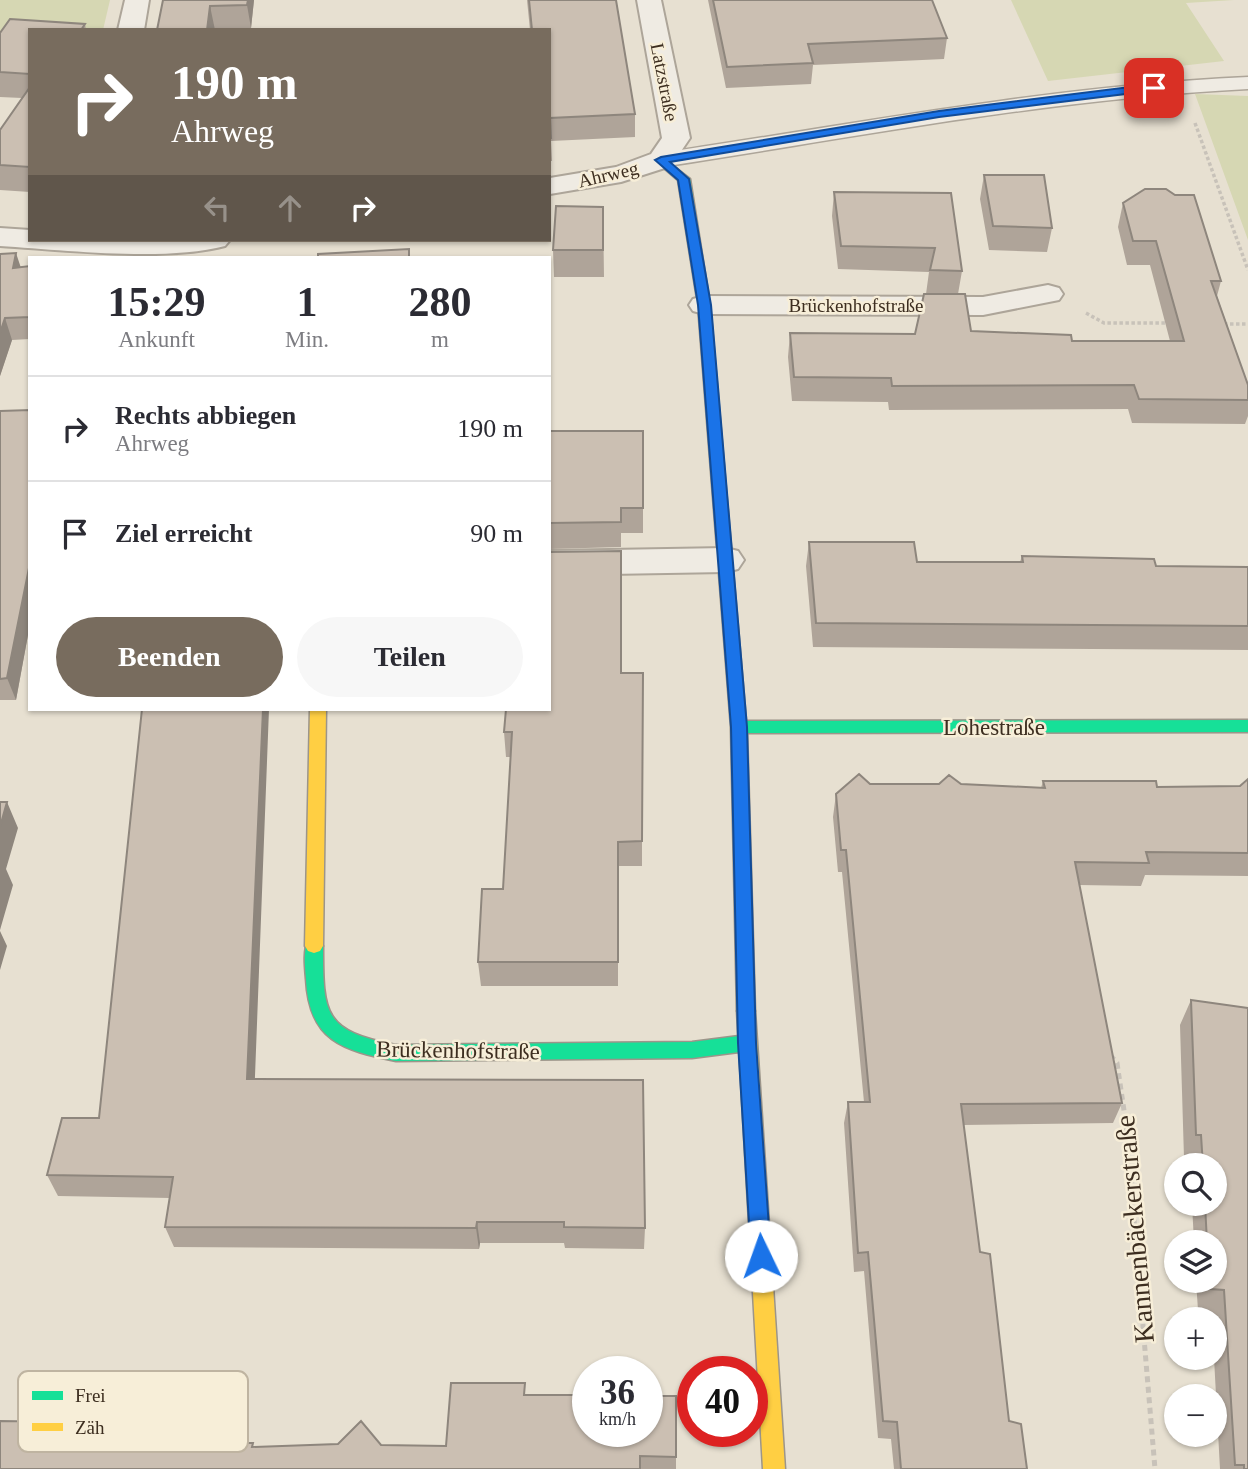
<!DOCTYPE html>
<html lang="de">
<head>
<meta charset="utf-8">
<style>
  body { margin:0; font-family:Georgia,serif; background:#f7f7f7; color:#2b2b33; height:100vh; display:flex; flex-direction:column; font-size:26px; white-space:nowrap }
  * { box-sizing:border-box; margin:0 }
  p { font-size:23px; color:#7c7c81 }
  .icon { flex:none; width:38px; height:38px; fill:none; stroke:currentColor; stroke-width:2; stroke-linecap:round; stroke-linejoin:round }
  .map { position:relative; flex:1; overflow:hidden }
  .sheet { position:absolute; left:28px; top:256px; width:523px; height:455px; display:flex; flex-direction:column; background:#fff; border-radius:0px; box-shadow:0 2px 5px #0004 }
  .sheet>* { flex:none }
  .top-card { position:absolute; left:28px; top:28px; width:523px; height:214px; border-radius:0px; box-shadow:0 2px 5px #0004; background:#786c5e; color:#fff; overflow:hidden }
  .tools { position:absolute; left:1164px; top:1153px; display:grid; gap:14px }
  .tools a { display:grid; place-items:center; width:63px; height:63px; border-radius:50%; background:#fff; box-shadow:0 2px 5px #0004; font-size:35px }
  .speed { position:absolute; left:572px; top:1356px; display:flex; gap:14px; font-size:35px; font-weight:700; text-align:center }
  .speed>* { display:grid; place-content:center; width:91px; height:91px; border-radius:50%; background:#fff; box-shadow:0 2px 5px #0004; line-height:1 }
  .speed small { font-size:18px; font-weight:400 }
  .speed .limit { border:10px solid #d22; background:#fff; color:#111 }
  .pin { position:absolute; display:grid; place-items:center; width:60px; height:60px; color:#fff; margin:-30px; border-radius:14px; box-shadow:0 4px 10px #0006 }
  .me { position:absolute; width:77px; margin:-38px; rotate:357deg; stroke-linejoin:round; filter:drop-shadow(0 0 5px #0008) }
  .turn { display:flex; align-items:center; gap:24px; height:147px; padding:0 28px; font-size:32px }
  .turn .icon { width:91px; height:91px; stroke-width:2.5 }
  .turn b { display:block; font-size:49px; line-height:60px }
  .lanes { display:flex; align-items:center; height:66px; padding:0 28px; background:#0003; justify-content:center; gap:35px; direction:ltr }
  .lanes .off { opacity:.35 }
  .eta { display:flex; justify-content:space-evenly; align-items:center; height:119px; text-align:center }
  .eta b { font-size:42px; font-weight:800; line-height:49px }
  .button { display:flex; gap:14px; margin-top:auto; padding:14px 28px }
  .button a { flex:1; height:80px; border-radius:42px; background:#786c5e; color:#fff; font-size:28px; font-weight:800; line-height:80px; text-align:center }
  .button a+a { background:#f7f7f7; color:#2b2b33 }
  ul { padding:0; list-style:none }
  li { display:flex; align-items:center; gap:21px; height:105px; padding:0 28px; border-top:2px solid #e1e1e2 }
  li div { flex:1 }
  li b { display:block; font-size:26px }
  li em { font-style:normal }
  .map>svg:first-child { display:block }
  .green { fill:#d6d7b3 }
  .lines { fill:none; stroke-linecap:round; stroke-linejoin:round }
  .lane-casing { stroke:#ada599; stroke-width:3 }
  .street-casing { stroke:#ada599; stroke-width:4 }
  .fast-casing { stroke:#9c958a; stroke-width:3 }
  .slow-casing { stroke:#9c958a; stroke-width:3 }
  .path-far1 { stroke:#c8c2b9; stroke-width:3.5; stroke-dasharray:3.5 2.5; stroke-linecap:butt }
  .path { stroke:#c8c2b9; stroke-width:5; stroke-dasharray:6 4.5; stroke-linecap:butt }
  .lane { fill:#efebe3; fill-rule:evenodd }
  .street { fill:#efebe3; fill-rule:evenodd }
  .fast { fill:#16e098; fill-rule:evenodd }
  .slow { fill:#ffcf43; fill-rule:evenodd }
  .wall { fill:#afa499 }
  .shaded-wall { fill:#8e867d }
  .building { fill:#cbbfb2; stroke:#8e867d; stroke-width:2 }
  .route { fill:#1a73e8; stroke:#114b97; stroke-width:2 }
  .labels { text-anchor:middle; stroke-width:5; stroke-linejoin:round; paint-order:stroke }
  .far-street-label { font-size:19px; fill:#3d2e20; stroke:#f7eed8 }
  .street-label { font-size:23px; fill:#3d2e20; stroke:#f7eed8 }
  .near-street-label { font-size:28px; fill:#3d2e20; stroke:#f7eed8 }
  .key { fill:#f7eed8; stroke:#bfb4a1; stroke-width:2 }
  .key-label { font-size:19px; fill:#3d2e20 }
</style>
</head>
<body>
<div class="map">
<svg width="1248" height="1469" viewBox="0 0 1248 1469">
  <rect width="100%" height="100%" fill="#e7e0d1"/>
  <path class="green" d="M0 0H110L103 30H30L0 58Z
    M1011 0H1234L1186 3 1224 61 1048 81Z
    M1195 94 1248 96V240Z"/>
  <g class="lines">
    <defs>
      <path id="lane" d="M1248 77V89C1050 99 857 137 661 167L653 165 650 160 653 155 661 153C857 124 1050 86 1248 77Z"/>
      <path id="street" d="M125 0H149L144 30H118Z
        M637 0H661L690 138 671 166 621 182 550 194V178L616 167 651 154 662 138Z
        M0 228 30 230V240H230L225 246C164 262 64 250 0 246Z
        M1048 285 1059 288 1063 294 1059 300 983 315 704 314 693 311 689 305 693 299 704 296 983 297Z
        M726 548 738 551 744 560 738 569 726 572 550 575V551Z"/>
      <path id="fast" d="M661 157 690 179 710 305 746 721 1248 720V732L747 733 755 1011 752 1016 746 1019 740 1016 737 1011 731 727 698 305 678 180 657 162 655 160Z
        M314 939 320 941 323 946C323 1015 324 1031 396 1045L692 1042 747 1035 753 1037 756 1043 753 1049 747 1051 692 1058 396 1061C342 1050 309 1041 306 979 305 967 303 951 308 941Z"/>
      <path id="slow" d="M310 709H326L323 946 320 951 314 953 308 951 305 946Z
        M746 1003 752 1006 755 1011 785 1469H763L737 1011 740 1006Z"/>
    </defs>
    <use href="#lane" class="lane-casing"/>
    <use href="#street" class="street-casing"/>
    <use href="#fast" class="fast-casing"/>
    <use href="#slow" class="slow-casing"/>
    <path class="path-far1" d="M1195 123 1248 270
      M1086 313 1104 323H1170
      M1224 324H1248"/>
    <path class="path" d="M1110 1055 1117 1063 1126 1124 1155 1469"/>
    <use href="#lane" class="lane"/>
    <use href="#street" class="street"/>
    <use href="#fast" class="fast"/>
    <use href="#slow" class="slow"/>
  </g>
  <path class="wall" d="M163 0H254L251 28 215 29Z
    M527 0H616L635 114V137L551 141 552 161H550V30H530Z
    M708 0H932L947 38 944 59 813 65 811 84 726 88Z
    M10 19 85 24 86 30H30V192L0 190V130L22 98 0 97V33Z
    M984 175 1052 228 1047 252 989 250 980 199Z
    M834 192 951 193 962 271 958 294 971 331 1072 341H1170L1150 265H1127L1118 227 1123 203 1221 281 1217 296 1248 385V416L1245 424 1132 423 1128 409 889 410 888 402 792 401 788 357 790 333 915 334 926 294 929 272 838 269 832 216Z
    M603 207 604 277H554L553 250Z
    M0 254 20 267 30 266V339L12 340 0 376Z
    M30 410V624L16 700H0V411Z
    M550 431H643V533H621V547L550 549Z
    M809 542 917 562H1020L1022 556 1156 566 1248 567V650L813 647 806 566Z
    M621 673 642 841V866H618V986H481L478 962 503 889 511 757H506L504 732Z
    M1248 779V876L1145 875 1141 886 1079 885 1122 1103 1113 1123 963 1125 980 1252 1009 1421 1027 1469H894L891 1439 878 1438 864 1271 854 1272 844 1123 848 1102H864L842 872H838L833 817 836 794 870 784H961L1041 788 1043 781 1157 787 1240 786Z
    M1191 1000 1248 1008V1469H1220L1214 1358V1320H1212L1211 1312 1198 1310 1196 1281H1214V1242H1194L1192 1204H1214V1166H1189V1158H1184L1180 1025Z
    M255 1079 645 1228 644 1249 565 1248 564 1243H480L479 1249 174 1247 165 1227 170 1198 58 1196 47 1175 99 1118Z
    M527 1395 676 1457V1469H0L77 1440V1443L254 1447 381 1445 446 1446Z"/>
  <path class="shaded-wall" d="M248 0H254L251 28 247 5Z
    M210 6 215 30H207Z
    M16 253 23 274 13 268Z
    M5 318 12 340 0 376V333Z
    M30 563V624L16 700 7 678Z
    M263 709H269L254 1102 247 1079Z
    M7 802 18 828 6 869 13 885 0 930V827Z
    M0 931 7 946 0 970Z
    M477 1222 480 1243 479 1249 476 1228Z
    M65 1422 77 1440 73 1461 60 1443Z"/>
  <path class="building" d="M163 0H248L247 5 210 6 207 30H157Z
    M529 0H616L635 114 550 118 551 138H550V30H532Z
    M713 0H932L947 38 808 44 813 63 727 67Z
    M10 19 85 24 81 30H30V74L0 72V33Z
    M30 87V167L0 165V130Z
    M984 175H1044L1052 228 993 226Z
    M1145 189H1166L1175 195H1194L1221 281H1211L1248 385V400L1139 399 1134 385 892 386 891 378 794 377 790 333 915 334 924 294H965L971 331 1071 335 1072 341H1184L1156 241H1133L1123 203Z
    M834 192 951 193 962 271 930 270 935 248 841 246Z
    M556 206 603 207V250H553Z
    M409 249V257H318V254Z
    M16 253 13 268 30 266V317L5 318 0 333V254Z
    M30 410V563L7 678 0 679V411Z
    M550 431H643V508H621V522L550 523Z
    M809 542H914L917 562H1023L1022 556 1154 559 1156 566 1248 567V626L816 623Z
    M621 551V673H643L642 841 618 842V962H478L482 889H503L512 732H504L506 709H550V552Z
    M142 709H263L247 1079 643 1080 645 1228 564 1227V1222H477L476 1228 165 1227 173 1177 47 1175 62 1118H99Z
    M859 774 870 784H939L949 775 961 784 1045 788 1043 781H1156L1157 787 1240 786 1248 779V853L1146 852 1149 863 1075 862 1122 1103 961 1104 980 1252 990 1254 1009 1421 1021 1424 1027 1469H901L897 1422 883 1421 868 1252 858 1253 848 1102H870L846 850H841L836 794Z
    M0 802H7L0 827Z
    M1191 1000 1248 1008V1469H1244V1465H1235L1224 1290 1210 1289V1281H1214V1242H1207L1205 1204H1214V1166H1203L1201 1135H1196Z
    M451 1383H525L524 1395H588V1432H648V1396H676V1457L640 1456V1469H0V1421L65 1422 60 1443H253L252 1447 338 1444 361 1421 381 1445 446 1446Z"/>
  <path class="route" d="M1154 84 1160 88 1158 90 939 117 670 162 689 179 711 305 747 727 756 1043 771 1256 768 1263 761 1266 753 1263 751 1256 738 1043 731 727 698 305 678 180 655 160 661 157 939 111Z"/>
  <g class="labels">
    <g class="far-street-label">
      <text transform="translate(665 82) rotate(79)" y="7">Latzstraße</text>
      <text transform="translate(608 174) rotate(-13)" y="7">Ahrweg</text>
      <text x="856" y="312">Brückenhofstraße</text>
    </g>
    <g class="street-label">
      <text x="994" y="735">Lohestraße</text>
      <text transform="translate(458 1050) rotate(1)" y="8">Brückenhofstraße</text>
    </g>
    <g class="near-street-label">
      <text transform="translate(1134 1229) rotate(-95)" y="10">Kannenbäckerstraße</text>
    </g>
  </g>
  <rect x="18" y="1371" width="230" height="81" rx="10" class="key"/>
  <rect x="32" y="1391" width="31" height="9" fill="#16e098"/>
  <rect x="32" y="1423" width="31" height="8" fill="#ffcf43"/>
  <g class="key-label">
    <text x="75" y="1402">Frei</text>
    <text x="75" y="1434">Zäh</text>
  </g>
</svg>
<div class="tools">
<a><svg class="icon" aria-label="search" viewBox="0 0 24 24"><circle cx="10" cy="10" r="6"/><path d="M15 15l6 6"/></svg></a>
<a><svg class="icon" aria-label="layers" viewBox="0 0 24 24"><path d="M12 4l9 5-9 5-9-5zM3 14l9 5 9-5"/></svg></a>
<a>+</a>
<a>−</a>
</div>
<div class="speed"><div>36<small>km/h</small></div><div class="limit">40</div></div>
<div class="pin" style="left:1154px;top:88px;background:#d93025"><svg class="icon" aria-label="arrive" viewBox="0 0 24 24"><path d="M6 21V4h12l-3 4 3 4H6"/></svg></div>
<svg class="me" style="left:761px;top:1256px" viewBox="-20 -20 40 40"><circle r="19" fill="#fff"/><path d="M0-13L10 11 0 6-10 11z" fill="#1a73e8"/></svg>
<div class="top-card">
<div class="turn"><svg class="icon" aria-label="right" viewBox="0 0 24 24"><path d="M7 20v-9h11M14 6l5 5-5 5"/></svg><div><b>190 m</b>Ahrweg</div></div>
<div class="lanes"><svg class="icon off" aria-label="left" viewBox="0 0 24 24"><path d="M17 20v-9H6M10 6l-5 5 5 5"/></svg><svg class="icon off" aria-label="ahead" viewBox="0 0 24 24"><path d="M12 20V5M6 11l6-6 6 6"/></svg><svg class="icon" aria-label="right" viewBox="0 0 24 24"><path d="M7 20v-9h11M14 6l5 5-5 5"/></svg></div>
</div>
<section class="sheet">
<div class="eta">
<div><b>15:29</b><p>Ankunft</p></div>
<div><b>1</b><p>Min.</p></div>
<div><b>280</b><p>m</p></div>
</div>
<ul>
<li><svg class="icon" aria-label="right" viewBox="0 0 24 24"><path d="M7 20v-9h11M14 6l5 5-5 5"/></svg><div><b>Rechts abbiegen</b><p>Ahrweg</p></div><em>190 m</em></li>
<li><svg class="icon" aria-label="arrive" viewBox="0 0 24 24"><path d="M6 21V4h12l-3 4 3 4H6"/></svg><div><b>Ziel erreicht</b></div><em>90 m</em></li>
</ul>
<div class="button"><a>Beenden</a><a>Teilen</a></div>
</section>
</div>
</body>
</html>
